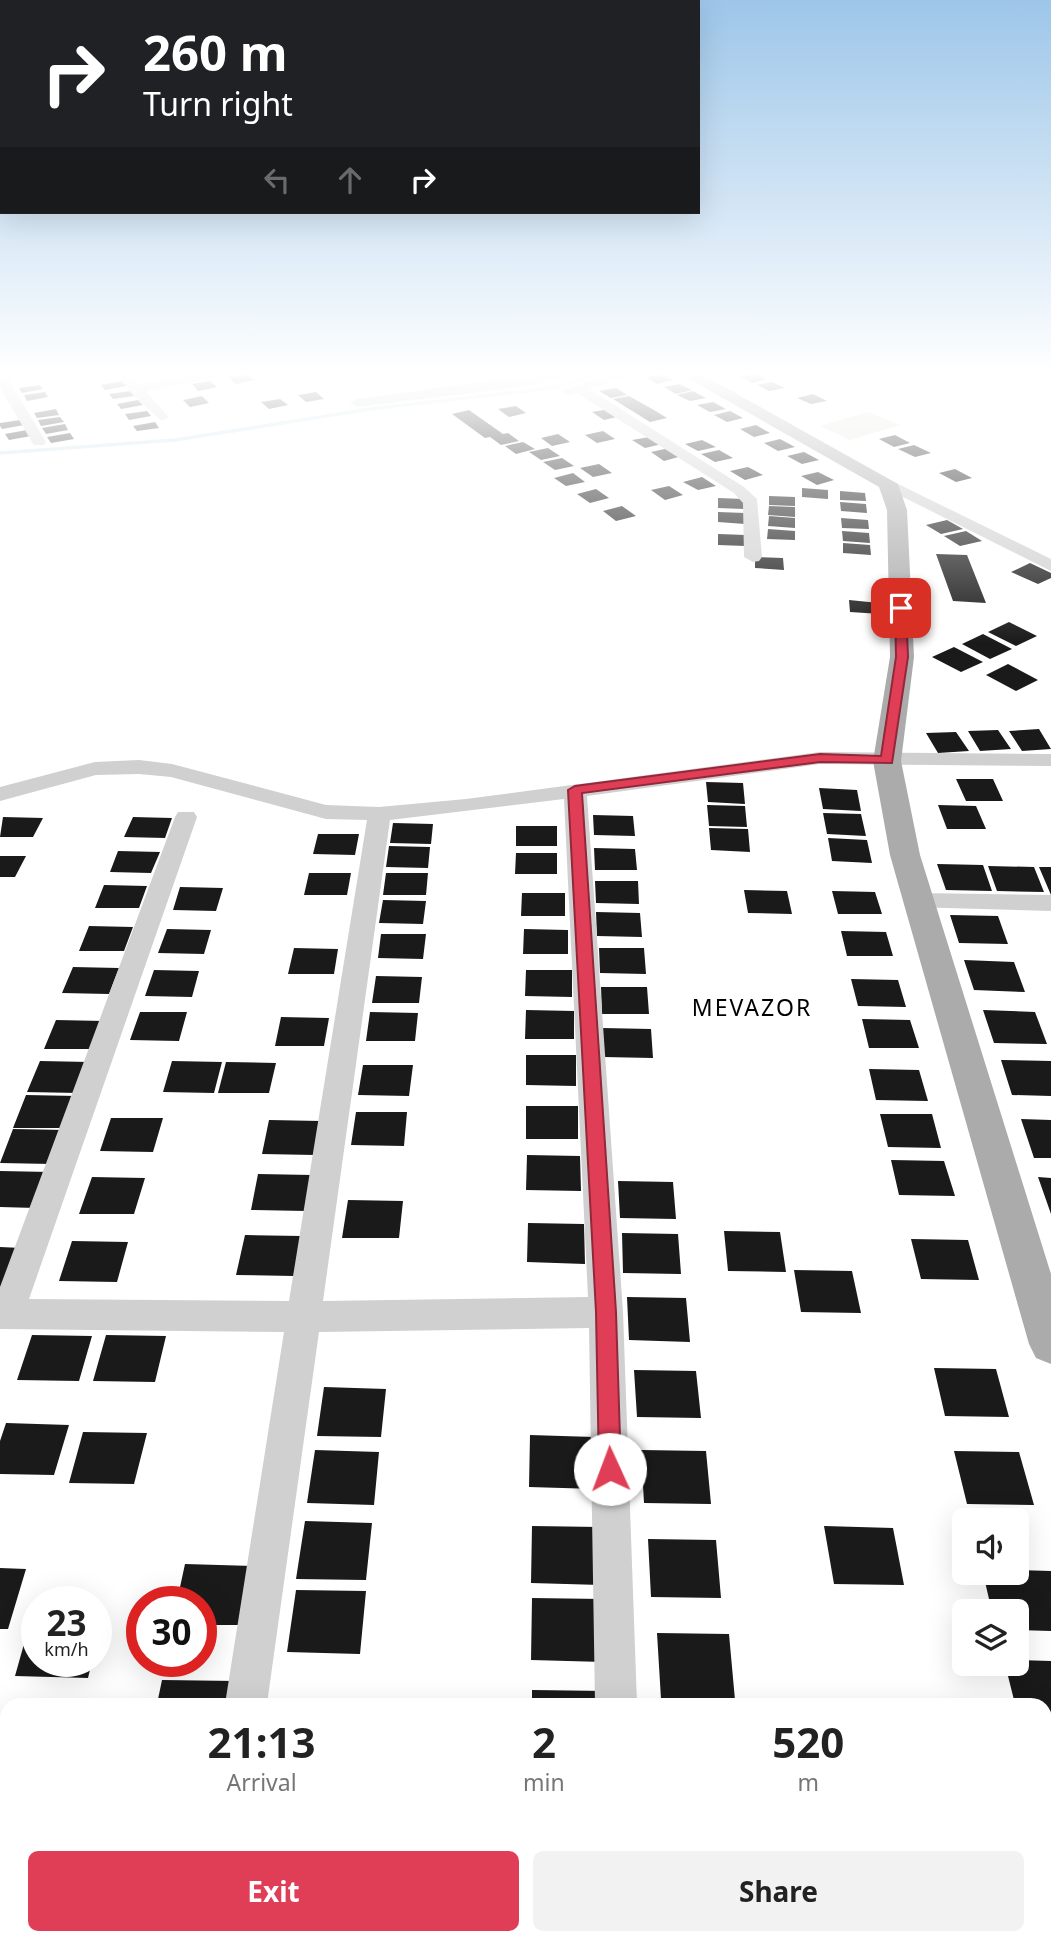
<!DOCTYPE html>
<html lang="en">
<head>
<meta charset="utf-8">
<style>
  body { margin:0; font-family:"Noto Sans",sans-serif; background:#f2f2f2; color:#222; height:100vh; display:flex; flex-direction:column; font-size:26px; white-space:nowrap }
  * { box-sizing:border-box; margin:0 }
  p { font-size:23px; color:#767676 }
  .icon { flex:none; width:38px; height:38px; fill:none; stroke:currentColor; stroke-width:2; stroke-linecap:round; stroke-linejoin:round }
  .map { position:relative; flex:1; overflow:hidden }
  .details { position:absolute; left:0px; top:1698px; width:1052px; height:247px; display:flex; flex-direction:column; background:#fff; border-radius:21px 21px 0 0; box-shadow:0 7px 28px #0002 }
  .details>* { flex:none }
  .top-card { position:absolute; left:0px; top:0px; width:700px; height:214px; box-shadow:0 7px 28px #0002; background:#202124; color:#fff; overflow:hidden }
  .tools { position:absolute; left:952px; top:1508px; display:grid; gap:14px }
  .tools a { display:grid; place-items:center; width:77px; height:77px; border-radius:10px; background:#fff; box-shadow:0 7px 28px #0002; font-size:35px }
  .speed { position:absolute; left:21px; top:1586px; display:flex; gap:14px; font-size:35px; font-weight:700; text-align:center }
  .speed>* { display:grid; place-content:center; width:91px; height:91px; border-radius:50%; background:#fff; box-shadow:0 7px 28px #0002; line-height:1 }
  .speed small { font-size:18px; font-weight:400 }
  .speed .limit { border:10px solid #d22; background:#fff; color:#111 }
  .pin { position:absolute; display:grid; place-items:center; width:60px; height:60px; color:#fff; margin:-30px; border-radius:14px; box-shadow:0 4px 10px #0006 }
  .me { position:absolute; width:77px; margin:-38px; rotate:358deg; stroke-linejoin:round; filter:drop-shadow(0 0 5px #0008) }
  .turn { display:flex; align-items:center; gap:24px; height:147px; padding:0 28px; font-size:32px }
  .turn .icon { width:91px; height:91px; stroke-width:2.5 }
  .turn b { display:block; font-size:49px; line-height:60px }
  .lanes { display:flex; align-items:center; height:66px; padding:0 28px; background:#0003; justify-content:center; gap:35px; direction:ltr }
  .lanes .off { opacity:.35 }
  .eta { display:flex; justify-content:space-evenly; align-items:center; height:119px; text-align:center }
  .eta b { font-size:42px; font-weight:700; line-height:49px }
  .button { display:flex; gap:14px; margin-top:auto; padding:14px 28px }
  .button a { flex:1; height:80px; border-radius:10px; background:#e03e57; color:#fff; font-size:28px; font-weight:700; line-height:80px; text-align:center }
  .button a+a { background:#f2f2f2; color:#222 }
  .map>svg:first-child { display:block }
  .green { fill:#e3e9dc }
  .lines { fill:none; stroke-linecap:round; stroke-linejoin:round }
  .stream-far1 { stroke:#cce2eb; stroke-width:3.5 }
  .stream { stroke:#cce2eb; stroke-width:10 }
  .building { fill:#1a1a1a }
  .minor { fill:#d0d0d0; fill-rule:evenodd }
  .major { fill:#ababab; fill-rule:evenodd }
  .route { fill:#e03e57; stroke:#922839; stroke-width:2 }
  .labels { text-anchor:middle; stroke-width:7; stroke-linejoin:round; paint-order:stroke }
  .quarter-label { font-size:23px; letter-spacing:2px; fill:#000; stroke:#fff }
</style>
</head>
<body>
<div class="map">
<svg width="1051" height="1944" viewBox="0 0 1051 1944">
  <rect width="100%" height="100%" fill="#fff"/>
  <path class="green" d="M868 412 900 425 850 440 820 426Z"/>
  <g class="lines">
    <path class="stream-far1" d="M0 453 175 440 377 408 553 388 607 371"/>
    <path class="stream" d="M689 1937 704 1944
      M173 1944 179 1937"/>
  </g>
  <path class="building" d="M755 373 767 379 752 383 740 376Z
    M246 374 254 380 236 384 228 377Z
    M661 374 673 380 657 384 646 377Z
    M122 381 126 386 105 390 101 385Z
    M210 381 217 387 198 391 192 384Z
    M772 382 785 388 769 391 757 385Z
    M679 384 692 390 676 394 664 387Z
    M40 385 43 389 22 393 19 388Z
    M616 388 627 395 611 398 599 391Z
    M130 391 134 396 113 399 109 394Z
    M693 391 706 398 690 401 677 395Z
    M45 392 48 397 27 401 24 395Z
    M316 392 324 399 306 402 298 395Z
    M813 394 827 401 811 404 797 398Z
    M202 396 209 403 190 407 183 400Z
    M629 396 654 410 667 418 650 422 613 399Z
    M280 399 288 405 269 409 261 402Z
    M138 400 143 405 121 409 117 404Z
    M713 402 726 409 710 412 697 405Z
    M516 406 526 413 509 417 498 409Z
    M56 409 59 415 37 418 34 413Z
    M609 409 621 416 604 420 592 412Z
    M469 410 503 434 508 433 519 441 501 445 490 437 485 438 452 414Z
    M147 411 151 416 129 420 125 414Z
    M730 411 743 418 727 422 714 415Z
    M60 417 64 422 41 426 38 420Z
    M20 420 24 425 2 429 0 426V423Z
    M155 422 159 428 137 431 133 426Z
    M65 424 68 430 46 434 42 428Z
    M756 425 770 433 754 437 740 429Z
    M27 430 31 436 9 440 5 434Z
    M603 431 615 439 597 443 585 435Z
    M70 433 74 439 51 443 47 437Z
    M558 434 570 442 552 446 541 438Z
    M895 435 910 443 894 447 879 439Z
    M649 437 662 444 645 448 632 440Z
    M780 439 795 447 778 451 764 443Z
    M702 440 716 447 698 451 685 444Z
    M523 442 535 449 516 454 505 446Z
    M914 445 931 453 915 457 898 449Z
    M548 448 560 456 541 460 529 452Z
    M669 448 682 456 664 461 651 452Z
    M719 450 733 458 715 462 701 454Z
    M804 452 819 460 802 464 787 456Z
    M562 458 574 466 555 470 543 462Z
    M599 464 612 473 593 477 580 468Z
    M748 467 763 475 745 480 730 471Z
    M955 469 972 478 956 482 939 473Z
    M818 472 834 480 817 485 801 476Z
    M573 473 585 482 566 486 554 478Z
    M702 477 716 486 698 490 683 482Z
    M669 486 683 495 665 500 651 490Z
    M802 488 828 490V499L802 497Z
    M596 489 609 498 590 503 577 494Z
    M840 491 865 493 866 501 840 500Z
    M769 496 795 497V506L769 505Z
    M718 498 744 499V509L718 508Z
    M840 502 866 504 867 513 841 511Z
    M622 506 636 516 616 521 603 511Z
    M769 506 795 507V517L768 515Z
    M718 512 745 513V524L718 522Z
    M769 516 795 518V528L768 526Z
    M841 518 868 520 869 529 842 528Z
    M947 520 963 529 941 534 926 525Z
    M768 529 795 531V540L767 539Z
    M842 531 869 533 870 543 843 541Z
    M966 531 982 541 960 546 944 536Z
    M718 534 746 535V546L718 545Z
    M843 543 870 545 871 555 843 553Z
    M936 554 967 555 986 603 953 601Z
    M755 557 783 558 784 570 755 568Z
    M1030 563 1051 573V578L1038 584 1011 572Z
    M849 600 879 603 881 614 850 612Z
    M1009 622 1037 636 1016 646 988 632Z
    M983 634 1012 649 990 659 962 644Z
    M954 647 983 662 961 672 932 657Z
    M1008 664 1038 680 1016 691 986 675Z
    M1039 729 1051 749 1022 751 1009 731Z
    M998 730 1011 749 980 751 968 731Z
    M956 732 969 751 938 753 926 733Z
    M956 779H993L1003 801H966Z
    M706 782 743 783 745 804 708 802Z
    M819 788 857 790 861 811 823 809Z
    M707 805 745 806 747 827 709 826Z
    M938 805 976 806 986 829H947Z
    M823 813 861 814 866 836 827 834Z
    M593 815 633 816 635 836 594 835Z
    M3 817 43 818 33 837H0Z
    M133 817 172 818 165 838 124 837Z
    M393 823 433 824 431 844 390 843Z
    M516 826H557V846H516Z
    M709 828 748 829 750 852 711 850Z
    M318 834H359L355 855 313 854Z
    M828 838 867 840 872 863 832 861Z
    M389 846 430 847 428 868 386 867Z
    M594 848 635 849 637 870H595Z
    M118 851 160 852 151 873 110 872Z
    M516 853H557V874H515Z
    M0 856H26L15 877H0Z
    M937 864 983 865 992 891 946 890Z
    M988 866 1034 867 1044 892 997 891Z
    M1039 867H1051V895Z
    M309 873H351L347 895H304Z
    M386 873H428L426 895H383Z
    M595 881H638L639 904 596 903Z
    M104 885 147 886 139 908H95Z
    M180 887 223 888 216 911 173 910Z
    M744 890 787 891 792 914 748 913Z
    M832 891 875 892 882 914H838Z
    M522 893H565V916H521Z
    M383 900 426 901 423 924 379 923Z
    M596 912 640 913 642 937 597 936Z
    M950 915 998 916 1008 944 959 943Z
    M89 926 133 927 124 951H79Z
    M167 929 211 930 204 954 158 953Z
    M524 929 568 930V954H523Z
    M841 931 886 932 893 956H847Z
    M381 934H426L423 959 378 958Z
    M294 948 338 949 334 974H288Z
    M599 948H644L646 974 600 973Z
    M964 960 1014 962 1025 992 974 990Z
    M73 967 119 968 109 994 62 993Z
    M154 970 199 971 192 997 145 996Z
    M526 970H572V997L525 996Z
    M376 976 422 977 419 1003H372Z
    M851 979 898 980 906 1007 858 1006Z
    M601 987H647L649 1014H602Z
    M526 1010 574 1011V1039H525Z
    M983 1010 1035 1012 1047 1044 994 1043Z
    M140 1012H187L179 1041 130 1040Z
    M370 1012 418 1013 415 1041H366Z
    M281 1017 329 1018 324 1046H275Z
    M862 1019 910 1020 919 1048H869Z
    M56 1020 104 1021 93 1049H44Z
    M602 1028 651 1029 653 1058 603 1057Z
    M526 1055H576V1086L526 1085Z
    M1001 1060 1051 1061V1096L1012 1095Z
    M40 1061 89 1062 78 1093 27 1092Z
    M172 1061 222 1062 214 1093 163 1092Z
    M226 1062 276 1063 269 1093H218Z
    M363 1065H413L409 1096 358 1095Z
    M869 1069 919 1070 928 1101 876 1100Z
    M26 1095 77 1096 65 1128H13Z
    M526 1106H578V1139H526Z
    M356 1112H407L404 1146 351 1145Z
    M880 1114H932L941 1148 888 1147Z
    M111 1118H163L153 1152 100 1151Z
    M1021 1119 1051 1120V1158H1034Z
    M269 1120 321 1121 315 1155 262 1154Z
    M13 1129 65 1130 52 1164 0 1163Z
    M527 1155 580 1156 581 1191 526 1190Z
    M891 1160 944 1161 955 1196 899 1195Z
    M0 1171 50 1172 36 1208 0 1207Z
    M258 1174 312 1175 306 1211 251 1210Z
    M92 1177 145 1178 134 1214H79Z
    M1038 1177 1051 1178V1214Z
    M618 1181 673 1182 676 1219 620 1218Z
    M348 1200 403 1201 399 1238H342Z
    M528 1223 584 1224 585 1264 527 1262Z
    M724 1231 780 1232 786 1272 728 1271Z
    M622 1233 678 1234 681 1274 623 1273Z
    M245 1235 301 1236 294 1276 236 1275Z
    M911 1239 968 1240 979 1280 921 1279Z
    M72 1241 128 1242 117 1282 59 1281Z
    M0 1247 22 1248 0 1288Z
    M794 1270 852 1271 861 1313 801 1312Z
    M627 1297 686 1298 690 1342 629 1340Z
    M32 1335 92 1336 79 1381 17 1380Z
    M106 1335 166 1336 155 1382 93 1381Z
    M934 1368 996 1369 1009 1417 945 1416Z
    M634 1370 696 1371 701 1418 637 1417Z
    M324 1387 386 1389 381 1437 317 1436Z
    M6 1423 69 1425 54 1475 0 1474V1441Z
    M83 1432 147 1433 134 1484 69 1483Z
    M530 1435 594 1437 596 1489 529 1487Z
    M315 1450 379 1452 374 1505 307 1503Z
    M641 1450 706 1451 711 1504 644 1503Z
    M954 1451 1019 1452 1034 1505 967 1504Z
    M305 1521 372 1523 366 1580 296 1579Z
    M532 1526 600 1527 601 1585 531 1583Z
    M824 1526 893 1528 904 1585 834 1584Z
    M648 1539 716 1540 721 1598 651 1597Z
    M185 1564 253 1566 243 1625H201V1601H177Z
    M0 1568 26 1569 8 1629H0Z
    M1017 1570 1051 1571V1631L1017 1630V1612H992L983 1573H1017Z
    M296 1590 366 1591 360 1654 287 1652Z
    M532 1598 603 1599 604 1662 531 1660Z
    M33 1612H37V1661H92L88 1678 15 1676Z
    M96 1614H104L97 1640H96Z
    M657 1633 729 1634 735 1700 661 1699Z
    M1017 1660 1051 1661V1727H1045V1704H1015L1005 1664H1017Z
    M162 1680 236 1681 232 1704H157Z
    M532 1690 606 1691V1704H532Z
    M1045 1750H1051V1824H1045Z"/>
  <g class="lines">
    <path class="minor" d="M117 371H130L139 384 217 371H248L145 391 169 417 162 421 130 392Z
      M561 371H589L520 387 357 407 350 403 357 399Z
      M619 371H640L589 389 744 487 757 499 762 557 759 561 753 562 744 557 743 503 734 493 577 393 568 395 561 391Z
      M0 373 7 377 46 442 44 445H34L32 442 0 388Z
      M888 479 1051 559V571L883 487 880 484Z
      M820 752 1051 754V766L820 764 587 796 623 1312 637 1704H595L589 1328 319 1332 267 1704H225L284 1332 0 1329V1287L175 817 178 812H194L197 817 29 1299 289 1301 367 820 326 819 171 777 139 774 96 775 0 801V787L95 762 139 760 172 764 326 805 379 807 466 799ZM564 799 588 1297 323 1301 390 820Z
      M919 893 1051 895V911L910 907 907 901 910 895Z
      M837 1937H898L901 1944H840Z"/>
    <path class="major" d="M675 371H696L898 484 907 510 914 657 901 761 920 855 1051 1274V1364L1036 1358 1029 1344 890 855 873 761 890 657 887 510 879 487Z"/>
  </g>
  <linearGradient id="sky" x2="0" y2="1"><stop stop-color="#9dc6e9"/><stop offset="0.58" stop-color="#fff"/><stop offset="1" stop-color="#fff" stop-opacity="0"/></linearGradient>
  <rect width="1051" height="643" fill="url(#sky)"/>
  <path class="route" d="M901 605 906 608 908 657 892 763 820 762 582 793 616 1312 621 1469 618 1477 610 1480 602 1477 599 1469 596 1312 568 790 575 786 820 754 881 756 896 657 895 608Z"/>
  <g class="labels">
    <g class="quarter-label">
      <text x="752" y="1016">MEVAZOR</text>
    </g>
  </g>
</svg>
<div class="tools">
<a><svg class="icon" aria-label="sound" viewBox="0 0 24 24"><path d="M4 9h4l5-4v14l-5-4H4zM17 9q2 3 0 6"/></svg></a>
<a><svg class="icon" aria-label="layers" viewBox="0 0 24 24"><path d="M12 4l9 5-9 5-9-5zM3 14l9 5 9-5"/></svg></a>
</div>
<div class="speed"><div>23<small>km/h</small></div><div class="limit">30</div></div>
<div class="pin" style="left:901px;top:608px;background:#d93025"><svg class="icon" aria-label="arrive" viewBox="0 0 24 24"><path d="M6 21V4h12l-3 4 3 4H6"/></svg></div>
<svg class="me" style="left:610px;top:1469px" viewBox="-20 -20 40 40"><circle r="19" fill="#fff"/><path d="M0-13L10 11 0 6-10 11z" fill="#e03e57"/></svg>
<div class="top-card">
<div class="turn"><svg class="icon" aria-label="right" viewBox="0 0 24 24"><path d="M7 20v-9h11M14 6l5 5-5 5"/></svg><div><b>260 m</b>Turn right</div></div>
<div class="lanes"><svg class="icon off" aria-label="left" viewBox="0 0 24 24"><path d="M17 20v-9H6M10 6l-5 5 5 5"/></svg><svg class="icon off" aria-label="ahead" viewBox="0 0 24 24"><path d="M12 20V5M6 11l6-6 6 6"/></svg><svg class="icon" aria-label="right" viewBox="0 0 24 24"><path d="M7 20v-9h11M14 6l5 5-5 5"/></svg></div>
</div>
<section class="details">
<div class="eta">
<div><b>21:13</b><p>Arrival</p></div>
<div><b>2</b><p>min</p></div>
<div><b>520</b><p>m</p></div>
</div>
<div class="button"><a>Exit</a><a>Share</a></div>
</section>
</div>
</body>
</html>
